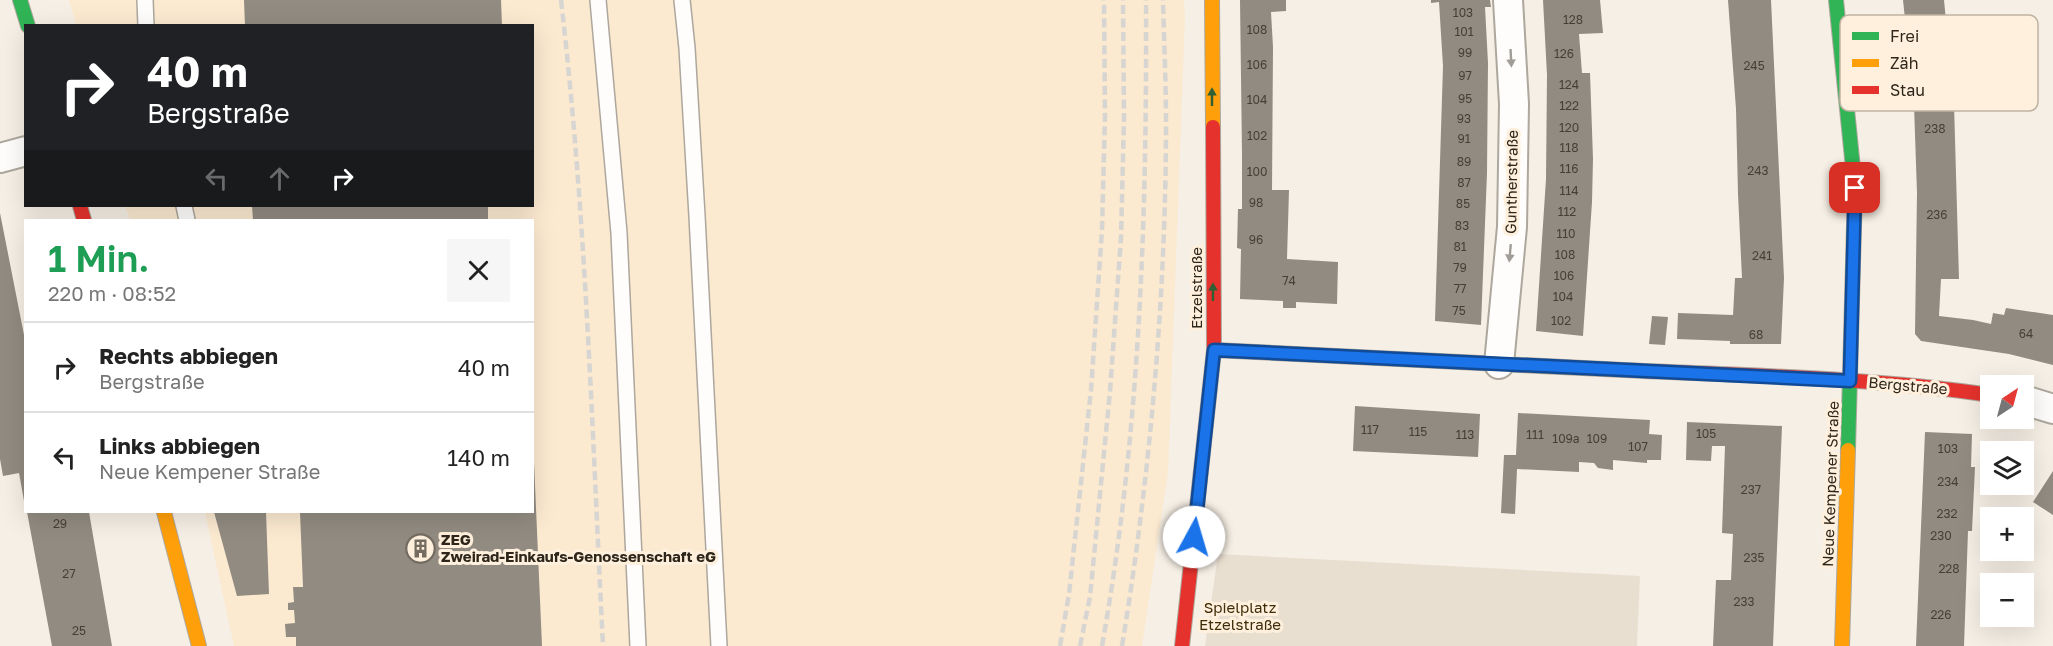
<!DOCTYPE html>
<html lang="de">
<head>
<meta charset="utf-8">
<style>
  body { margin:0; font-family:"Golos Text",sans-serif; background:#f6f6f6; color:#222; height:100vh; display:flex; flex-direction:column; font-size:22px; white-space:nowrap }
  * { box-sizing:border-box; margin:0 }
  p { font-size:20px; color:#767676 }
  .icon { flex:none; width:33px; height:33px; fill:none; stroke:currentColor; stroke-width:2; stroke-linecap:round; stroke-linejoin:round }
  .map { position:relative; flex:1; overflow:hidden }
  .side { position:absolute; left:24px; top:219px; width:510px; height:294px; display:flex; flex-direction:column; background:#fff; border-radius:0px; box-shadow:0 6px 24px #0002 }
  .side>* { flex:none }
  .banner { position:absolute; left:24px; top:24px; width:510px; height:183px; border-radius:0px; box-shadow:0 6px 24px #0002; background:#202124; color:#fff; overflow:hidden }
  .needle { width:39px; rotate:36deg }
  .buttons { position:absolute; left:1980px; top:375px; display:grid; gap:12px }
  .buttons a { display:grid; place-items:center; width:54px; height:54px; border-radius:0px; background:#fff; box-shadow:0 6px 24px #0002; font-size:30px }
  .pin { position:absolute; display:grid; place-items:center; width:51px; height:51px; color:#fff; margin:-26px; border-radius:12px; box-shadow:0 3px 9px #0006 }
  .me { position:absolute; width:66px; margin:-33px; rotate:6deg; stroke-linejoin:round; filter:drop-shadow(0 0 4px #0008) }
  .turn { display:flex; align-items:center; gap:21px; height:126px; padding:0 24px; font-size:27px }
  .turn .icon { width:78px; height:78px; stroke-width:2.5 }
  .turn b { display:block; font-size:42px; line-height:51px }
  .lanes { display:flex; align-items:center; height:57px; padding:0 24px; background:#0003; justify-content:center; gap:30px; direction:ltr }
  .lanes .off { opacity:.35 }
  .round { display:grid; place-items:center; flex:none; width:63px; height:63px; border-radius:0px; background:#f6f6f6 }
  .head { display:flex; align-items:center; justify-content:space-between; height:102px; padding:0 24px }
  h1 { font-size:36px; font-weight:600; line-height:45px; color:#1e9e55 }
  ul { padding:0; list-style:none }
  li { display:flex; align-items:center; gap:18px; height:90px; padding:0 24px; border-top:2px solid #e0e0e0 }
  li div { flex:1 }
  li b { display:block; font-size:22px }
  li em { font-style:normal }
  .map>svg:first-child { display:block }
  .built { fill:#fbe9d0 }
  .green { fill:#e9dfd1 }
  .building { fill:#918b81 }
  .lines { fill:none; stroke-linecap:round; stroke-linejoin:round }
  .lane-casing { stroke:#ada79d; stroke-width:18 }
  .street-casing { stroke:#ada79d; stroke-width:32 }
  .fast-casing { stroke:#ada79d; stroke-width:16 }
  .slow-casing { stroke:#ada79d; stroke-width:16 }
  .jam-casing { stroke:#ada79d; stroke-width:16 }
  .lane { stroke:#fefdfb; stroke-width:15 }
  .street { stroke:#fefdfb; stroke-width:28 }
  .fast { stroke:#30b455; stroke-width:14 }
  .slow { stroke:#ff9f0a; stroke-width:14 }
  .jam { stroke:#e5322d; stroke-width:14 }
  .rail { stroke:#d7d5d1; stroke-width:4.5; stroke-dasharray:9 4.5; stroke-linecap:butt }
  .oneway { fill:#a09c96 }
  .oneway2 { fill:#2f5f32 }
  .route-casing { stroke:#114b97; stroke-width:15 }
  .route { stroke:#1a73e8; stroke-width:10 }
  .labels { text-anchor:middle; stroke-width:6; stroke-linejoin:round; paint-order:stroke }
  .number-label { font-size:12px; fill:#473f34 }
  .street-label { font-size:15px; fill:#2e261a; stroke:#fef0dd }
  .poi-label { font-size:15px; font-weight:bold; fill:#2e261a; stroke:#fef0dd; text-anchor:start }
  .park-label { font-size:15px; fill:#3f2c09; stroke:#fef0dd }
  .key { fill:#fef0dd; stroke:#c0b3a2; stroke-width:1.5 }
  .key-label { font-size:16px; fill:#2e261a }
</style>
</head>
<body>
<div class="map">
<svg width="2053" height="646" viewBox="0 0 2053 646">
  <rect width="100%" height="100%" fill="#f6efe5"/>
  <path class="built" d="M69 0H1184L1185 16 1168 472 1142 646H234L205 512H532V220H130L125 206H532V26L76 25Z"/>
  <path class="green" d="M1218 554 1640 576 1637 646H1205Z"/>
  <path class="building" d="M244 0H501L502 26H245Z
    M1240 0H1286V11L1271 12 1273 47 1272 190H1289L1287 259 1338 262 1337 304 1296 302V308H1283V301L1240 299 1241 249 1237 248 1238 209H1242V154Z
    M1431 0H1490L1491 7H1485L1488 63 1487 173 1481 325 1435 321 1443 66 1439 2 1431 3Z
    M1543 0H1600L1603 33 1579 34 1582 73H1590L1593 159 1592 202 1583 336 1536 331 1546 179 1547 75Z
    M1728 0H1771L1784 278 1781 344H1730V341L1677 339 1678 313 1733 315 1735 278H1742L1738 194 1736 109Z
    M1903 0H1944L1954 104 1959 279H1941L1939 316 1973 320 1991 324 1993 313 2004 315 2006 308 2053 315V365L2009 354 1921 341 1915 334 1917 193 1914 105Z
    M252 206H488V220H253Z
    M0 213 26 345 24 501 19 473 3 476 0 459Z
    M1652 316 1668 317 1665 345 1649 344Z
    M1355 406 1480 414 1478 457 1353 451Z
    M1518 413 1650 420 1649 434 1662 435 1661 460H1647V463L1613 460V470L1598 468 1594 463 1579 462V472L1517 469 1515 514 1501 513 1504 455H1516Z
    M1687 422 1782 426 1773 646H1713L1716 580H1731L1733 534 1722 533 1725 446H1712L1711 461 1686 460Z
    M1925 432 1972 434 1971 467H1975L1972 531H1968L1964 646H1916Z
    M532 462H534L542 646H296V637H286L285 624 295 623 294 610H288V603L294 602 293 587H303L300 512H532Z
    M2053 471V515L2033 502Z
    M27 512H89L112 646H52Z
    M214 512H266L269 594 237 596Z"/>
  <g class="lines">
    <defs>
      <path id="lane" d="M145 0 146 26
        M598 0 619 233 638 646
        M682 0 687 48 697 216 719 646
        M184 206 187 220"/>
      <path id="street" d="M0 158 26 151
        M1499 364 1512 227 1514 104 1508 0
        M2024 400 2053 409"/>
      <path id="fast" d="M20 0 28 26
        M1836 0 1855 188 1848 450"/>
      <path id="slow" d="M1212 0 1213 127
        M1214 350 1624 370
        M164 512 199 646
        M1842 646 1848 450"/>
      <path id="jam" d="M80 206 84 220
        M1624 370C1746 376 1869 377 1990 395
        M1182 646 1214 350 1213 127"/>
    </defs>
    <use href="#lane" class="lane-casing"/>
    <use href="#street" class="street-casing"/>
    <use href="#fast" class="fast-casing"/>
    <use href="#slow" class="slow-casing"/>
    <use href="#jam" class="jam-casing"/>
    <use href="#lane" class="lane"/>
    <use href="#street" class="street"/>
    <use href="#fast" class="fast"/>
    <use href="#slow" class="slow"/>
    <use href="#jam" class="jam"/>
    <path class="rail" d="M561 0C586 214 592 431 603 646
      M1060 646 1069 594 1091 390 1102 230 1105 116 1104 0
      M1080 646 1090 597 1110 391 1121 238 1124 118 1123 0
      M1102 646C1140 433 1147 216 1146 0
      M1122 646C1150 476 1166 295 1166 122 1166 82 1164 41 1163 0"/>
  </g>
  <defs><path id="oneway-solid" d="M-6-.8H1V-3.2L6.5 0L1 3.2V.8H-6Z" transform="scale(1.5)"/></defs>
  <g class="oneway">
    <use href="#oneway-solid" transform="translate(1511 58) rotate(87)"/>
    <use href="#oneway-solid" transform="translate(1510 253) rotate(95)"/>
  </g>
  <g class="oneway2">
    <use href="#oneway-solid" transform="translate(1212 97) rotate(-90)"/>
    <use href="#oneway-solid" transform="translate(1213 292) rotate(-90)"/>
  </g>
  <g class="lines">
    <defs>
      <path id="route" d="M1194 537 1214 350 1850 381 1855 188"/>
    </defs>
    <use href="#route" class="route-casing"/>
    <use href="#route" class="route"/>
  </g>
  <defs>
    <symbol id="building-ring" viewBox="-11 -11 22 22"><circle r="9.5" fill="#fef0dd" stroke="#746c61" stroke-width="1.5"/><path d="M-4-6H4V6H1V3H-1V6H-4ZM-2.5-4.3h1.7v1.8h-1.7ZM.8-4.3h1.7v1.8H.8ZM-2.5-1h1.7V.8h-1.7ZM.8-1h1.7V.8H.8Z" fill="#746c61"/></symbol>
  </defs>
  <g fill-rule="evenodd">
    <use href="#building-ring" x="404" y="532" width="33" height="33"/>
  </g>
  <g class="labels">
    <g class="number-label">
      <text x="1463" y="17">103</text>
      <text x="1573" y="24">128</text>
      <text x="1257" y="34">108</text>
      <text x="1464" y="36">101</text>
      <text x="1465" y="57">99</text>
      <text x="1564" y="58">126</text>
      <text x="1257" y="69">106</text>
      <text x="1754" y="70">245</text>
      <text x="1465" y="80">97</text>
      <text x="1569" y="89">124</text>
      <text x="1465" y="103">95</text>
      <text x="1257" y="104">104</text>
      <text x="1569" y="110">122</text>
      <text x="1464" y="123">93</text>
      <text x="1569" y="132">120</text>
      <text x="1935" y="133">238</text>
      <text x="1257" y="140">102</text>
      <text x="1464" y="143">91</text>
      <text x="1569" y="152">118</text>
      <text x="1464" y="166">89</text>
      <text x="1569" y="173">116</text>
      <text x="1758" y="175">243</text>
      <text x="1257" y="176">100</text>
      <text x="1464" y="187">87</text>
      <text x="1569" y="195">114</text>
      <text x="1256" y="207">98</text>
      <text x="1463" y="208">85</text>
      <text x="1567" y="216">112</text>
      <text x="1937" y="219">236</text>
      <text x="1462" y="230">83</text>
      <text x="1566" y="238">110</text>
      <text x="1256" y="244">96</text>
      <text x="1460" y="251">81</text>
      <text x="1565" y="259">108</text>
      <text x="1762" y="260">241</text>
      <text x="1460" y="272">79</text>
      <text x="1564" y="280">106</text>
      <text x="1289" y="285">74</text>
      <text x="1460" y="293">77</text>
      <text x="1563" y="301">104</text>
      <text x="1459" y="315">75</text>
      <text x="1561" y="325">102</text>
      <text x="2026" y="338">64</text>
      <text x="1756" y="339">68</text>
      <text x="1370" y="434">117</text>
      <text x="1418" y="436">115</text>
      <text x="1706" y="438">105</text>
      <text x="1465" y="439">113</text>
      <text x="1535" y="439">111</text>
      <text x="1566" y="443">109a</text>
      <text x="1597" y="443">109</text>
      <text x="1638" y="451">107</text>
      <text x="1948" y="453">103</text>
      <text x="1948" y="486">234</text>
      <text x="1751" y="494">237</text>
      <text x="1947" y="518">232</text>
      <text x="60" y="528">29</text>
      <text x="1941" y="540">230</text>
      <text x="1754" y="562">235</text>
      <text x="1949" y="573">228</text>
      <text x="69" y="578">27</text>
      <text x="1744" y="606">233</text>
      <text x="1941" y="619">226</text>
      <text x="79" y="635">25</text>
    </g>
    <g class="street-label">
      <text transform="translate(1512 182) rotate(-89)" y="5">Guntherstraße</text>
      <text transform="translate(1197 288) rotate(-90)" y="5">Etzelstraße</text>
      <text transform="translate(1908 386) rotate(5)" y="5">Bergstraße</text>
      <text transform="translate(1831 484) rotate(-88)" y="5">Neue Kempener Straße</text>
    </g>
    <g class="poi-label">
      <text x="441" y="545">ZEG<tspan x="441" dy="17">Zweirad-Einkaufs-Genossenschaft eG</tspan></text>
    </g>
    <g class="park-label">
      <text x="1240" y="613">Spielplatz<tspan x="1240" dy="17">Etzelstraße</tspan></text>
    </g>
  </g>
  <rect x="1840" y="15" width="198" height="96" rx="9" class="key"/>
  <rect x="1852" y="32" width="27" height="8" fill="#30b455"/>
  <rect x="1852" y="59" width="27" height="8" fill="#ff9f0a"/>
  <rect x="1852" y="86" width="27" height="8" fill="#e5322d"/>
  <g class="key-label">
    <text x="1890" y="42">Frei</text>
    <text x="1890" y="69">Zäh</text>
    <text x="1890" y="96">Stau</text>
  </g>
</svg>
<div class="buttons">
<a><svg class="needle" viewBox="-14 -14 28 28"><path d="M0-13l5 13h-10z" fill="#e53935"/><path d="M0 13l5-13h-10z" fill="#767676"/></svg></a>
<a><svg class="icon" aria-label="layers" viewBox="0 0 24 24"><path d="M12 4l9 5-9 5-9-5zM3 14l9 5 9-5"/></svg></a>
<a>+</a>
<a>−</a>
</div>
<div class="pin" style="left:1855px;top:188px;background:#d93025"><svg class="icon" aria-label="arrive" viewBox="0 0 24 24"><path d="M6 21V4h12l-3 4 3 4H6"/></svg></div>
<svg class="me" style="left:1194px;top:537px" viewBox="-20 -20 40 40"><circle r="19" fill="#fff"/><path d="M0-13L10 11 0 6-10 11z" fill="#1a73e8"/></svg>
<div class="banner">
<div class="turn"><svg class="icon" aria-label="right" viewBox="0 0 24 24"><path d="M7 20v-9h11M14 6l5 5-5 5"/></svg><div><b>40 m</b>Bergstraße</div></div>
<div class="lanes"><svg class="icon off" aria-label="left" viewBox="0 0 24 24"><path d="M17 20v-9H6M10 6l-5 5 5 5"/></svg><svg class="icon off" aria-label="ahead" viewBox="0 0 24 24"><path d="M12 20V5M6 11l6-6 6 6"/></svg><svg class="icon" aria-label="right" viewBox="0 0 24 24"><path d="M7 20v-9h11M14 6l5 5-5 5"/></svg></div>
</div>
<section class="side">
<div class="head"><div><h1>1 Min.</h1><p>220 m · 08:52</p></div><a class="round"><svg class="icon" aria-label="close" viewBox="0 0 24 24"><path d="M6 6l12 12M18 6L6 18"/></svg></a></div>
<ul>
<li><svg class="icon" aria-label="right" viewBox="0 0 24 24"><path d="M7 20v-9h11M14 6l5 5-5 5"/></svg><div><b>Rechts abbiegen</b><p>Bergstraße</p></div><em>40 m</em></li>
<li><svg class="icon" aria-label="left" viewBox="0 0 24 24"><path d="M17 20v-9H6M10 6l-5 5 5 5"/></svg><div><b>Links abbiegen</b><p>Neue Kempener Straße</p></div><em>140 m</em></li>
</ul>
</section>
</div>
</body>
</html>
